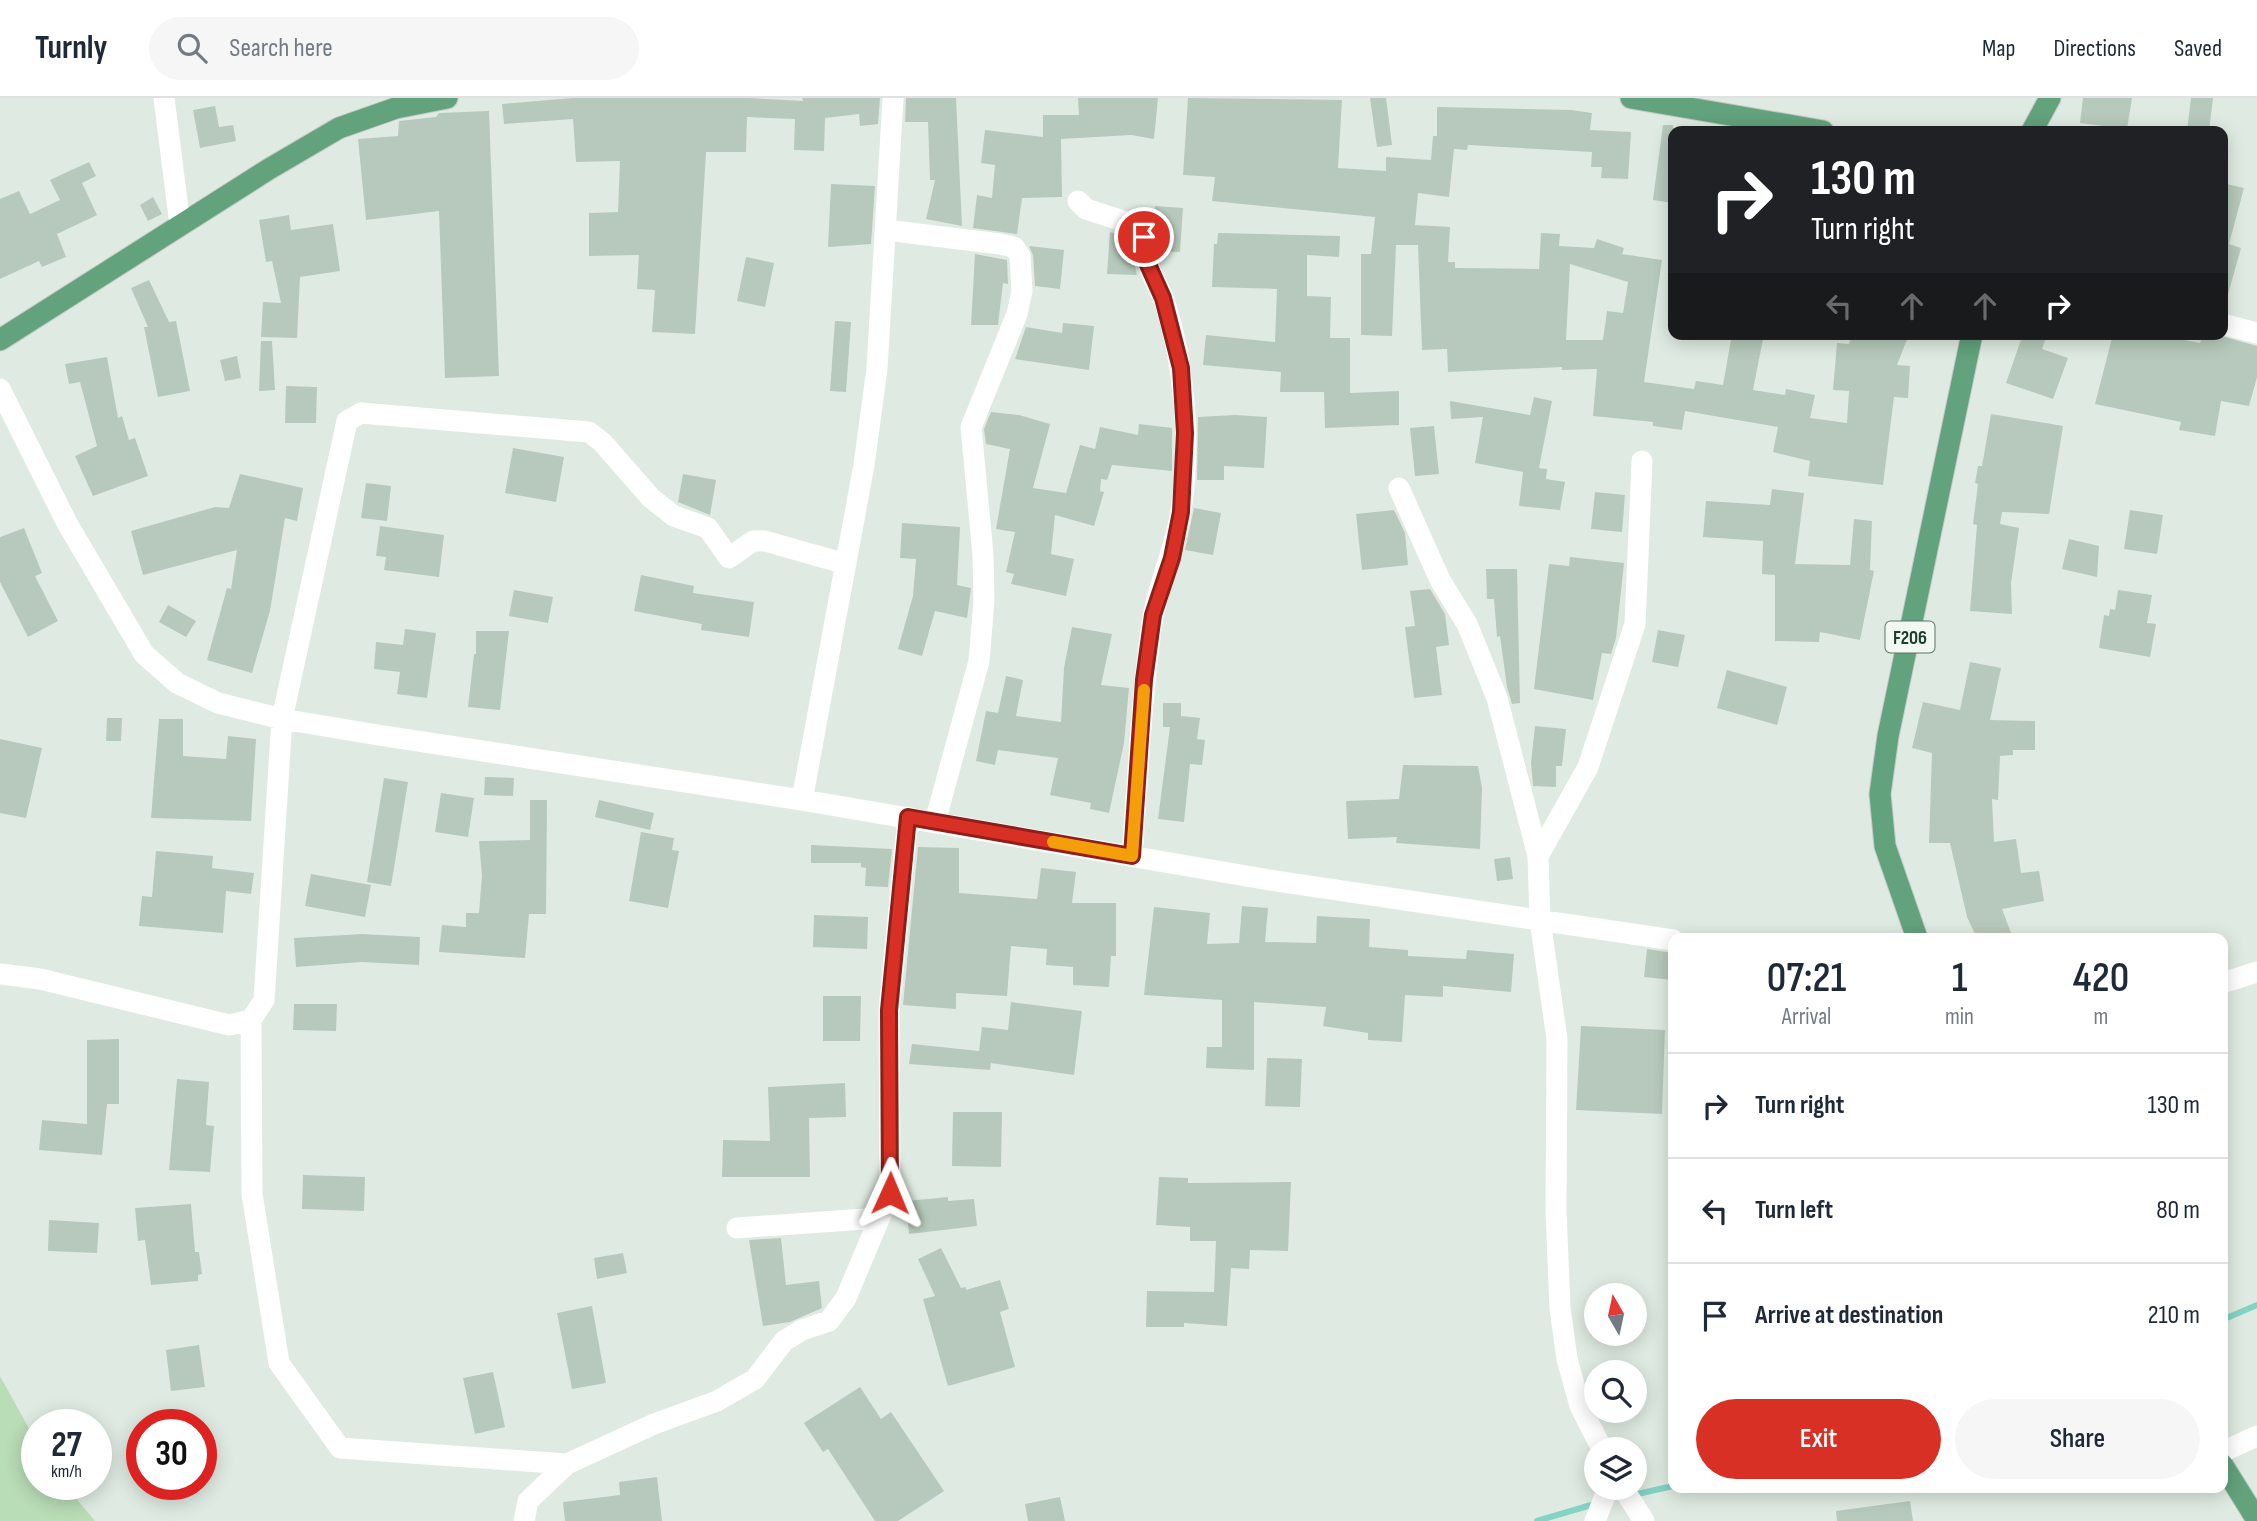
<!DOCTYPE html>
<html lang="en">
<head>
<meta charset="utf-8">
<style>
  body { margin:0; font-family:"Sofia Sans Condensed",sans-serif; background:#f6f6f7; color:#1f2937; height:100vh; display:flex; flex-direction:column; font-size:26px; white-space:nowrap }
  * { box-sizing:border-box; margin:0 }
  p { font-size:23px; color:#747a83 }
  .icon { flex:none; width:38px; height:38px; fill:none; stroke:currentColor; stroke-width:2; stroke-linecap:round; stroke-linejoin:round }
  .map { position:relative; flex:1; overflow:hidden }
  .drawer { position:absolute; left:1668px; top:835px; width:560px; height:560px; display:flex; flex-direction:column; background:#fff; border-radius:14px; box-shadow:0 4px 18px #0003 }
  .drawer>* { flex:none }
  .hud { position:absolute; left:1668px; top:28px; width:560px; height:214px; border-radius:14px; box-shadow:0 4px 18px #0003; background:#202124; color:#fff; overflow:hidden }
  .needle { width:46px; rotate:351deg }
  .controls { position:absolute; left:1584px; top:1185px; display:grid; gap:14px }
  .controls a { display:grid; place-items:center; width:63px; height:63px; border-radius:50%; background:#fff; box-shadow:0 4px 18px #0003; font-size:35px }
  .speed { position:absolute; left:21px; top:1311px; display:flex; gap:14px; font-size:35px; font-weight:700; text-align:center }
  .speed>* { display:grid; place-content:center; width:91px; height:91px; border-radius:50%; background:#fff; box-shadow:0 4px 18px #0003; line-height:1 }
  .speed small { font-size:18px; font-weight:400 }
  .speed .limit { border:10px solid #d22; background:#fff; color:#111 }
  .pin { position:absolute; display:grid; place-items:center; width:60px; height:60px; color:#fff; margin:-30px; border:4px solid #fff; border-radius:50%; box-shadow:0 2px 7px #0007 }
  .me { position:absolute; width:77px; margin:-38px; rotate:1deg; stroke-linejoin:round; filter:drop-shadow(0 0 5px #0008) }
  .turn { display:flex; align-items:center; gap:24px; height:147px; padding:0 28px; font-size:32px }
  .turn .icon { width:91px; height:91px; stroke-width:2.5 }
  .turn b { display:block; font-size:49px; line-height:60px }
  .lanes { display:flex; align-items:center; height:66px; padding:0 28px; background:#0003; justify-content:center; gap:35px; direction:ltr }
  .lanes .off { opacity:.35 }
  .eta { display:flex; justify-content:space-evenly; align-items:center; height:119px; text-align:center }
  .eta b { font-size:42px; font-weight:600; line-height:49px }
  .primary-button { display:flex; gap:14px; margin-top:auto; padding:14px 28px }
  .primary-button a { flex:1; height:80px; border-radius:42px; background:#d93025; color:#fff; font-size:28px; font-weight:600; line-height:80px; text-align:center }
  .primary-button a+a { background:#f6f6f7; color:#1f2937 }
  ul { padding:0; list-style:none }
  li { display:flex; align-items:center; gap:21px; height:105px; padding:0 28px; border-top:2px solid #e0e1e3 }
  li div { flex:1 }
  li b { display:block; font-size:26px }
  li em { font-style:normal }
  header { display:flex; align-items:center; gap:42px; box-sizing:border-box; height:98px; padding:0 35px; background:#fff; border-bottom:2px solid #e0e1e3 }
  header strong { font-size:33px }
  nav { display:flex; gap:38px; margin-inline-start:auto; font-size:24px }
  .search { width:490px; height:63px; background:#f6f6f7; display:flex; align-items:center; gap:18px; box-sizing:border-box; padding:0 24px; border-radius:38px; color:#747a83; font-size:26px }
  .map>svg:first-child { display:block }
  .green { fill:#b9ddb7 }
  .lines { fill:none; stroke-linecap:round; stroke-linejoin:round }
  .stream { stroke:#84d3c4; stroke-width:6 }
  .building { fill:#b7c9bc; fill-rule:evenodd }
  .major-casing { stroke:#c0c8c3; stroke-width:23 }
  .minor { stroke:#fff; stroke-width:21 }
  .major { stroke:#62a27c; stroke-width:21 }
  .route-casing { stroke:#8d1f18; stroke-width:18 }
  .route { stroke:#d93025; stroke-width:12 }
  .slow { stroke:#f59e0b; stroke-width:12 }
  .labels { text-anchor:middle; stroke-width:5; stroke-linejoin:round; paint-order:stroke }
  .shield { fill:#f0f8f1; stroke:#5e7466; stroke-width:2 }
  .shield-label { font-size:19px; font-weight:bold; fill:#1f3c2a }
</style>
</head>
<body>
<header>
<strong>Turnly</strong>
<div class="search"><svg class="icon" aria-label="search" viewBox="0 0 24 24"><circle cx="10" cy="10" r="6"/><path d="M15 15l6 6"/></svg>Search here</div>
<nav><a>Map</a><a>Directions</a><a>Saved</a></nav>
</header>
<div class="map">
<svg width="2257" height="1423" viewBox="0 0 2257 1423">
  <rect width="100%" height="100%" fill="#dfebe2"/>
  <path class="green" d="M0 1278 37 1345V1386H64L95 1423H0Z"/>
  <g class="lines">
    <path class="stream" d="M2222 1222 2257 1207
      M1633 1397 1673 1388
      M1537 1423 1598 1405"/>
  </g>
  <path class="building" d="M572 0H748L803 3 802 0H880L878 26 860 28 859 16 825 20 824 53 794 52 795 21 747 19 746 54H706L695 236 652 234 655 192 637 191 639 157 589 158V115L618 114 620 63 576 64 573 21 504 26 502 6Z
    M906 0H956L962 128 926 121 935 82H930L928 24H905Z
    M1078 0H1158L1154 41 1131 37 1061 41 1062 99 1022 100 1017 136 973 130 977 97 992 100 995 67 981 65 985 32 1043 39V17H1079Z
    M1188 0 1342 2 1338 70 1386 73V59L1431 62 1433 38H1437V9L1571 12 1592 15 1590 32 1631 34 1628 81 1601 80 1602 69H1591L1592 54 1468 47 1467 52 1454 51 1449 99 1418 95 1415 127 1450 129 1448 164H1455V170L1539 171 1541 135 1560 136 1559 148 1594 150 1597 141 1624 150 1622 156 1662 162 1644 284 1694 291 1696 283 1723 287 1732 236H1764L1753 292 1785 297 1786 291 1815 297 1810 320 1847 325 1849 293 1833 292 1837 245 1849 246 1852 236H1909L1897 267 1910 268 1908 300 1894 299 1883 387 1808 378 1810 363 1773 354 1778 329 1685 313 1682 332 1653 328V324L1593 318 1597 271 1562 272V269L1448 274 1447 251 1422 252 1418 147H1396L1392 238 1361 237V156H1371L1375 119 1212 103 1215 79 1183 77ZM1570 166 1628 184 1623 215 1607 213 1603 242H1566Z
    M1370 0H1386L1392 47 1377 49Z
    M2083 0H2132L2127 31 2080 25Z
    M2191 0H2213L2209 33H2187Z
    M215 8 219 29 233 27 236 43 200 50 193 12Z
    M489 13 499 278 445 280 439 113 366 122 358 41 398 38 399 23 436 19 439 15Z
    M1663 27H1673V105L1653 102Z
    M89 64 96 78 82 85 97 117 57 136 66 159 42 169 39 163 0 181V101L19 93 30 116 60 102 50 82Z
    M2222 85 2244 90 2229 146 2241 150 2227 200 2222 199Z
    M831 86 875 88 871 146 828 149Z
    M153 99 162 116 148 123 140 107Z
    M1155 108 1183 110 1180 154 1158 153 1154 133Z
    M289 117 291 132 333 126 340 173 300 179 297 240 261 239 263 204 281 205 272 163 266 164 259 122Z
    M1110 134 1128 139 1137 177 1107 176Z
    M1218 135 1340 138 1339 159 1307 157V198L1331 199 1330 240H1350V295L1399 293V327L1325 330 1324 294H1280L1281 274 1203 267 1206 237 1275 244 1277 191 1212 189 1214 146H1217Z
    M1029 148 1064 152 1060 191 1035 188 1033 157Z
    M975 156 1007 162 1008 186 1003 185 998 227H971Z
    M746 159 774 165 765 209 737 203Z
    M149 182 169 224 176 223 190 293 158 299 144 229H148L131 190Z
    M835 223 851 224 846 294 830 293Z
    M1063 225 1094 228 1089 272 1015 261 1026 229 1062 235Z
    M2023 236H2047L2042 251 2068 260 2053 301 2006 285Z
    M2113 236H2154L2200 245 2203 236H2214L2257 248V279L2249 308 2221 303 2215 338 2179 332 2181 324 2095 306Z
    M261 243H272L275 292 259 293Z
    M237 258 241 280 225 283 220 262Z
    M107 259 118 320 122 318 129 342 135 340 148 378 93 398 75 358 97 348 80 284 69 286 65 266Z
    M286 288 317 289 316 325H285Z
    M1534 299 1552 303 1539 370 1547 371 1546 381 1565 384 1560 412 1519 408 1523 374 1475 365 1483 319 1451 321 1450 303 1530 317Z
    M991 314 1019 317 1050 326 1033 390 1066 395 1080 347 1095 351 1100 329 1138 337 1139 326 1172 330V373L1112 367 1107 382 1101 381 1100 393 1104 394 1094 428 1055 417 1051 456 1074 461 1066 498 1011 486 1014 476 1006 474 1015 434 996 431 1010 351 986 346 984 331Z
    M1991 316 2063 328 2049 416 2002 414 2000 426 2019 430 2011 485 2012 516 1970 513 1977 427 1973 426 1978 386 1975 385 1978 368H1982Z
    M1235 317 1267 319 1264 370 1224 368V382H1197L1198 319Z
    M1434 328 1439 376 1415 378 1410 330Z
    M513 350 564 359 556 404 505 395Z
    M240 376 303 390 297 423 285 420 270 513 252 575 207 562 227 490 231 491 237 452 143 477 131 433 215 409 229 410Z
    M683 376 716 382 710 417 678 404Z
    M366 385 391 388 387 423 361 420Z
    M1772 391 1804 395 1795 466 1850 467 1854 421 1872 423 1870 472 1874 473 1860 542 1820 534 1819 544 1775 543V477L1762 476 1763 443 1703 439 1706 403 1770 407Z
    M1595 394 1625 397 1622 434 1591 431Z
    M1194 410 1221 415 1213 457 1185 452Z
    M1394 412 1405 435 1408 467 1362 472 1356 416Z
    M2130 412 2163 417 2157 456 2124 451Z
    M902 425 960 429 957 487 971 490 967 520 935 513 922 558 898 551 913 498 916 461 900 460Z
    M380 428 444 437 439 479 384 472 386 459 376 458Z
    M24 430 42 475 35 478 58 523 28 539 0 484V439Z
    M2069 441 2099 448 2097 479 2062 471Z
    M1570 459 1624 465 1616 540 1611 556 1602 555 1593 602 1534 591 1549 466 1569 468Z
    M1486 471H1517L1520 605 1512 606 1507 589 1500 538 1497 539 1494 501H1487Z
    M641 477 694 488 693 495 754 504 749 539 701 532 702 526 634 513Z
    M1430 491 1445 516 1449 547 1436 549 1442 597 1414 600 1405 529 1415 528 1410 493Z
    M514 492 553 499 548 525 509 518Z
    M2118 492 2152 497 2147 525 2156 526 2150 559 2099 550 2104 517 2109 518 2110 511 2115 512Z
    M168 507 196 523 186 539 159 524Z
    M1072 529 1112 536 1101 587 1129 590 1124 645 1109 715 1090 711 1091 705 1050 697 1058 660 998 652 995 667 976 663 986 613 998 615 1006 578 1023 582 1016 618 1061 624 1064 570Z
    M405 531 436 535 427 600 397 596 400 574 374 571 376 544 403 547Z
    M1658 532 1685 537 1678 569 1652 564Z
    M476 533H509L500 612 468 609 474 556H476Z
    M1970 564 2001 570 1990 622 2035 623V652H2013V657L2000 658 1998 702 1992 701 1994 744 2016 741 2021 775 2039 773 2044 803 2002 811 2013 840H1977L1967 819 1950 745H1929L1932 655 1912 650 1923 604 1960 612Z
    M1727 572 1787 589 1777 627 1717 610Z
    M1163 605H1181V618L1200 620 1197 641 1205 642 1202 667 1190 666 1184 724 1158 721 1170 629H1163Z
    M107 620H122L121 643H106Z
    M159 621H183V658L226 661 228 638 256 641 251 723 151 720Z
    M1535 628 1566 631 1562 668H1556V689L1533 688 1531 665Z
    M0 641 42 650 26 720 0 715Z
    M1403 667 1478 668 1482 690 1480 751 1396 745 1397 739 1348 741 1346 703 1399 701Z
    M485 679 514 680 513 698 484 697Z
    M384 680 408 684 391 788 367 784Z
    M441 695 474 700 468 739 435 734Z
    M530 702H547L546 816H529L525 860 439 854 442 827 466 829V815H479L482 778 479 743 530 742Z
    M599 702 654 715 650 732 595 719Z
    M641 734 674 740 672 752 679 753 668 810 629 803Z
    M811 747 892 751 888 789 865 788 866 770 861 769V765H811Z
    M918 749 959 750V795L1037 801 1041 770 1076 774 1072 805H1116V858H1111L1109 889 1073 887V869L1046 867 1047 851 1011 848 1007 898 956 895V911L903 907Z
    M156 753 213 758 212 770 254 775 251 796 226 793 223 835 139 828 142 798 152 799Z
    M1510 759 1513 781 1497 783 1494 761Z
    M311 776 371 787 365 819 305 808Z
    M1242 808 1268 810 1265 844 1316 845 1317 818 1370 821 1369 849 1408 852V858L1466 861 1467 852 1514 856 1511 894 1443 888V899L1405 897 1402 944 1368 942V935L1323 928 1326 909 1254 904V972L1206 970 1207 949H1222V902L1144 897 1154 809 1210 815 1207 846 1239 845Z
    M814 817 868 819 867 851 813 849Z
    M362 836 420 839 419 867 362 864 296 869 294 840Z
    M1647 851 1673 855V882L1644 879Z
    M823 898H861L860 943H823Z
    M1011 904 1082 913 1074 977 991 965 990 972 909 966 912 946 979 953 982 929 1008 932Z
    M294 906H337L336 933 293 932Z
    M1581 928 1665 932 1662 1016 1576 1012Z
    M119 941V1006H107L102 1057 39 1052 42 1022 87 1026V942Z
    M1267 960 1302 961 1300 1009 1265 1008Z
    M177 981 209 984 206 1027 214 1028 210 1074 169 1072Z
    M845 985 846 1019 809 1020 810 1079H722L723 1042 770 1043 768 989Z
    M953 1014H1002L1001 1069 952 1068Z
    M303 1077 365 1079 364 1113 302 1111Z
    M1159 1079 1188 1080V1085L1291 1084 1288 1153 1250 1152 1249 1171 1231 1170 1227 1228 1184 1225V1229H1146L1147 1193 1214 1194 1216 1143H1190V1129L1156 1127Z
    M948 1099V1103L974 1101 977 1128 909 1136 906 1103Z
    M191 1106 195 1154H199L202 1176 198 1177V1183L151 1187 145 1142 138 1143 135 1110Z
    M49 1122 99 1125 97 1155 48 1153Z
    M781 1140 786 1187 819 1183 822 1210 790 1224 763 1228 749 1142Z
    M941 1150 961 1190 966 1189V1192L1000 1182 1009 1211 1000 1214 1015 1269 948 1288 923 1201 935 1198 918 1161Z
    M623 1155 627 1175 597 1181 594 1160Z
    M592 1208 606 1285 572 1291 557 1215Z
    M199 1247 205 1289 171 1293 166 1252Z
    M493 1274 505 1329 475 1336 463 1280Z
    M860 1289 881 1321 891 1314 944 1393 898 1423H875L828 1351 823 1354 804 1325Z
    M657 1379 662 1423H565L563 1404 620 1397 619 1384Z
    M1060 1399 1065 1423H1028L1025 1406Z
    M1910 1403 1913 1423H1837L1836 1413Z"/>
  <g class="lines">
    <defs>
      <path id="major" d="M1631 0 1823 33
        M2032 33 2050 0
        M0 242 269 71 339 30 396 10 447 0
        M1917 840 1885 748 1880 696 1888 638 1972 236
        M2222 1366 2257 1422"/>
    </defs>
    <use href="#major" class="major-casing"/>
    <path class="minor" d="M164 0 180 127
      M1078 103 1086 111 1138 128C1144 140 1143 151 1147 163 1151 177 1159 189 1164 202 1185 267 1192 350 1180 418 1174 454 1157 489 1152 525 1141 602 1138 681 1132 758
      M886 132 1000 146 1014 149 1020 158 1022 193 1017 216 971 329 983 457 984 503 979 563 935 724
      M2222 226 2257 235
      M0 291 67 425 144 556 177 585 218 605 282 621 378 637 802 702 1276 783 1673 842
      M1399 390 1440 482 1467 526 1497 600 1538 758 1540 822 1557 941 1556 1113 1560 1210 1567 1261 1580 1308 1602 1351
      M846 466 765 443H753L729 460 708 430 674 418 651 400 602 344 589 334 361 315 347 323 282 621 264 902 251 922 252 1096 279 1265 340 1350 567 1366 654 1326 717 1303 755 1281 784 1243 802 1232 829 1223 846 1200 890 1095 889 912 908 719
      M802 702 864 367 877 271 893 0
      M1538 758 1588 669 1635 526 1642 363
      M0 876 40 881 229 927 251 922
      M2222 885 2257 874
      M737 1130 879 1120
      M2222 1354 2257 1338
      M1623 1390 1644 1423
      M524 1423 528 1403 567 1366
      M1595 1423 1608 1390"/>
    <use href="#major" class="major"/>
  </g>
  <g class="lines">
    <defs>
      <path id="route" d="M890 1095 889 912 908 719 1132 758 1144 582 1153 517 1172 460 1181 414 1185 335 1181 270 1163 200 1146 162 1144 139"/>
    </defs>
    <use href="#route" class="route-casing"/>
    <use href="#route" class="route"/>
    <path class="slow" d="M1053 744 1132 758 1144 592"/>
  </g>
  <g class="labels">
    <rect class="shield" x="1885.5" y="523.5" width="49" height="31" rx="5"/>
    <g class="shield-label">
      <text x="1910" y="546">F206</text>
    </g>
  </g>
</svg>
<div class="controls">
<a><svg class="needle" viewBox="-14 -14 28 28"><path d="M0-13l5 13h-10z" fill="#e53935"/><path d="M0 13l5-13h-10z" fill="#747a83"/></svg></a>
<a><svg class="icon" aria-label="search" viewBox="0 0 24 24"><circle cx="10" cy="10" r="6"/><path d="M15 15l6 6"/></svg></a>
<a><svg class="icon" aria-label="layers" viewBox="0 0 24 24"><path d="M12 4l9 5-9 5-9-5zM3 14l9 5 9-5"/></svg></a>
</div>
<div class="speed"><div>27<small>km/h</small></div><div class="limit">30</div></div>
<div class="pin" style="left:1144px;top:139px;background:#d93025"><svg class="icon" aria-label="arrive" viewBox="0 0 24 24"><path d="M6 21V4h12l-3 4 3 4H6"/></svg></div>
<svg class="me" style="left:890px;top:1095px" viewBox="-20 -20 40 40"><path d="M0-17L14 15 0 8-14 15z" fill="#d93025" stroke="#fff" stroke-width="4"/></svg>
<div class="hud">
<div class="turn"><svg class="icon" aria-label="right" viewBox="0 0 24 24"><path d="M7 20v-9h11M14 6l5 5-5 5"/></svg><div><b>130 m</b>Turn right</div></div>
<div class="lanes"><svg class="icon off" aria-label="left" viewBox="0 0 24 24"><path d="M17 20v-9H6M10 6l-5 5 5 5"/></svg><svg class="icon off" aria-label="ahead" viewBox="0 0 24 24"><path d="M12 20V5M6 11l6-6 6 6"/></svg><svg class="icon off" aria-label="ahead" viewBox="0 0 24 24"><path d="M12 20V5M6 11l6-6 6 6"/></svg><svg class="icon" aria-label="right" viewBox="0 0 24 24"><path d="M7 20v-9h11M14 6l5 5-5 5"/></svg></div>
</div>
<section class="drawer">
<div class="eta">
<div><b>07:21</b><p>Arrival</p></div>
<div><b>1</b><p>min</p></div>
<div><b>420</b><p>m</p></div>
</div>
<ul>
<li><svg class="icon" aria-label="right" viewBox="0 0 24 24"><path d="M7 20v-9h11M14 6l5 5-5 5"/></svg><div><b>Turn right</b></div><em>130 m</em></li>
<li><svg class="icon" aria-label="left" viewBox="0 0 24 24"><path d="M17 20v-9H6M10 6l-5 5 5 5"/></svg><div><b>Turn left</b></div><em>80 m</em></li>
<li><svg class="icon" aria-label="arrive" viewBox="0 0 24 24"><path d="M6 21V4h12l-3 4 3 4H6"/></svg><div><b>Arrive at destination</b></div><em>210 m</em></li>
</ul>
<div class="primary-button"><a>Exit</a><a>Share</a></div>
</section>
</div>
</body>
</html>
